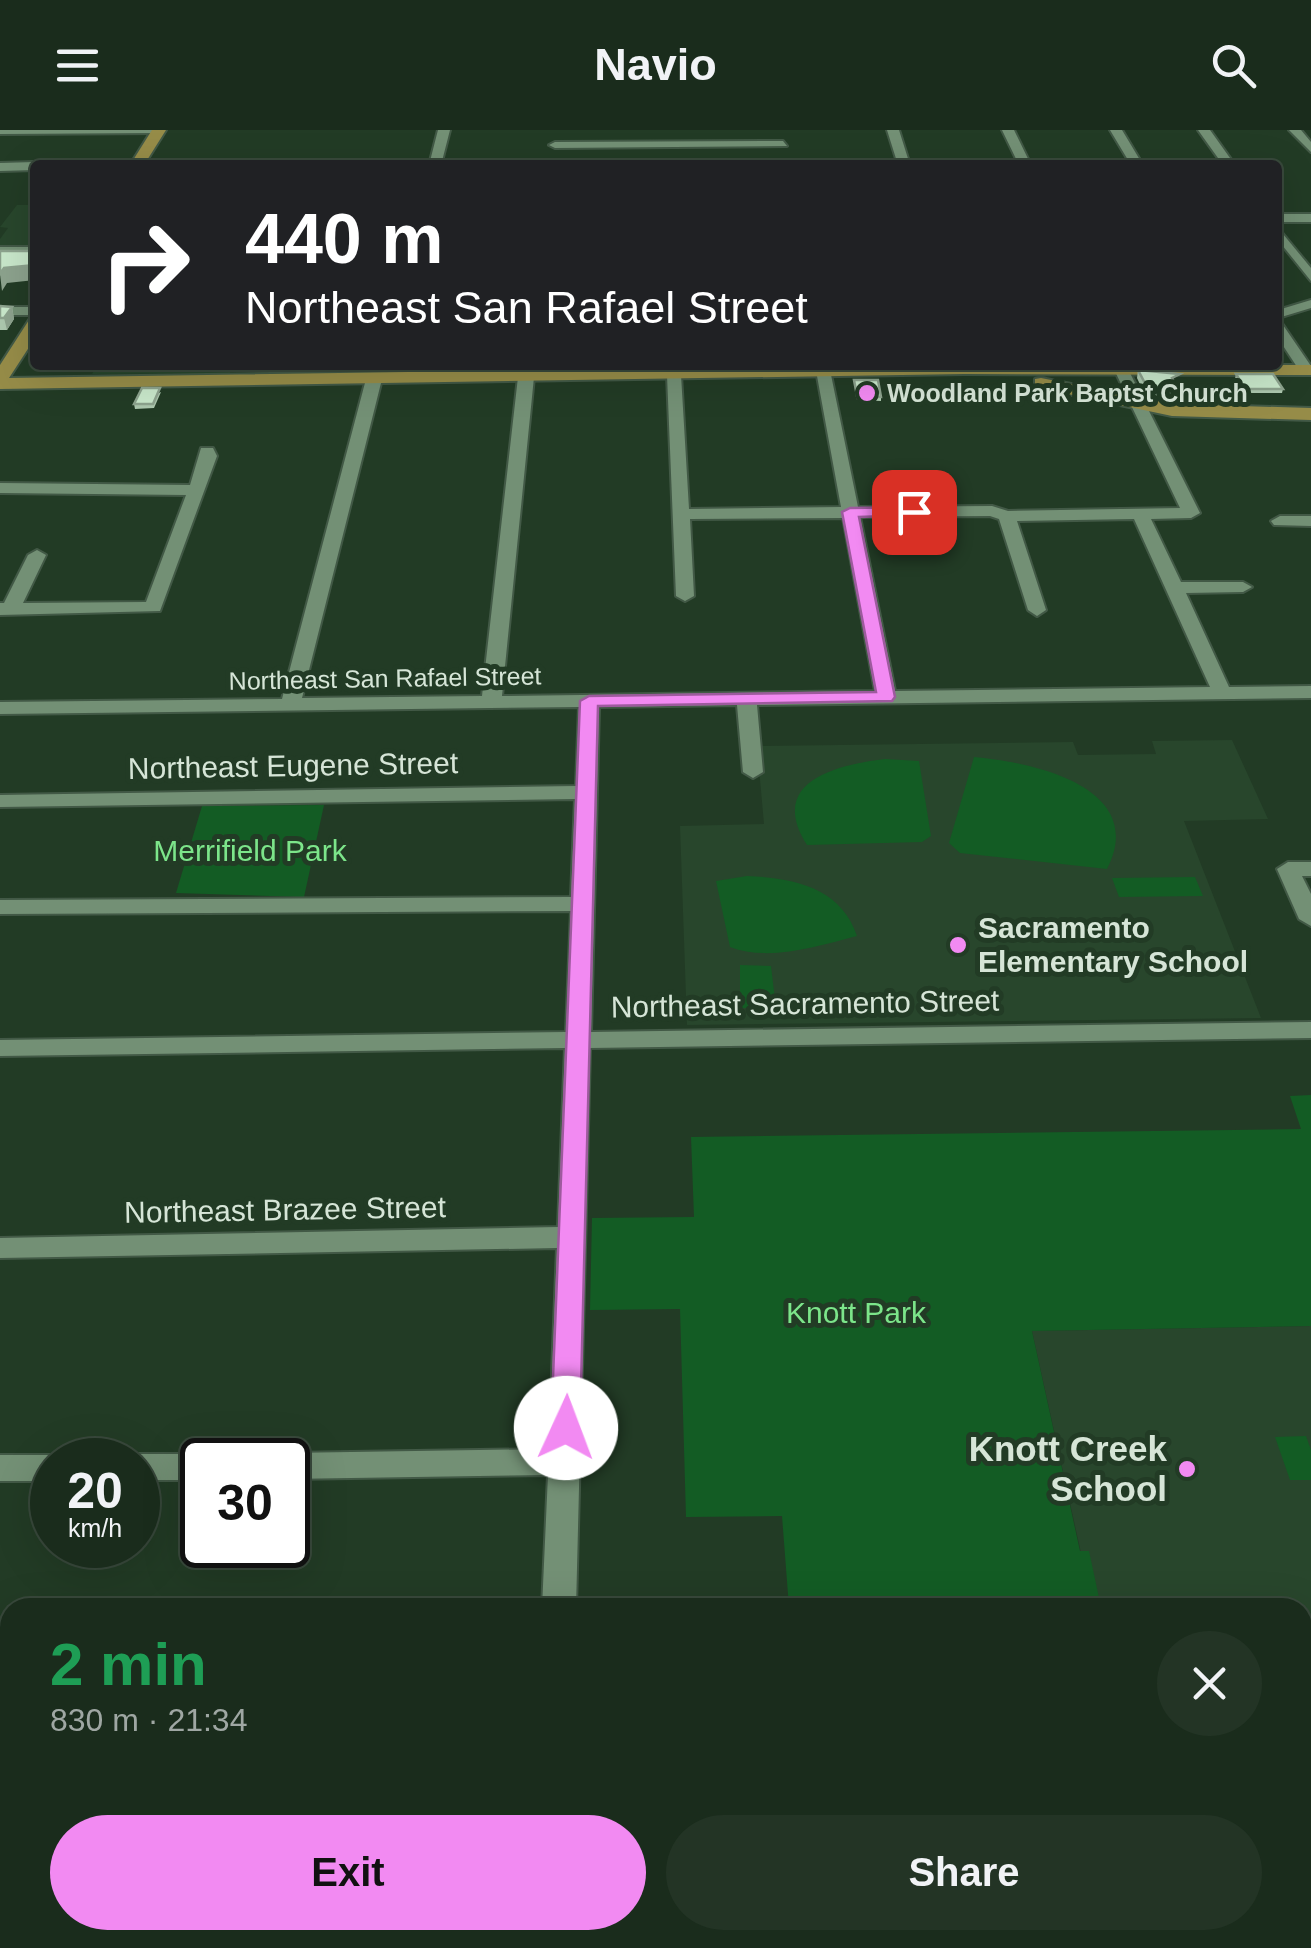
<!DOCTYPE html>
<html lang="en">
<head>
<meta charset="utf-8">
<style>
  body { margin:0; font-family:Arial,sans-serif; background:#233425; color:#f1f3f6; height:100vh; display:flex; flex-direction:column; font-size:38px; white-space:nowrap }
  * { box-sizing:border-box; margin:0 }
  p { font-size:32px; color:#9fa7a3 }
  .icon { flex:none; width:55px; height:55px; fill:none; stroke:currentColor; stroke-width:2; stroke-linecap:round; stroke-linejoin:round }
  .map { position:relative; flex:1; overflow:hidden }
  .side { position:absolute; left:0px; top:1468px; width:1312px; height:352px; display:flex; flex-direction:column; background:#1a2c1c; border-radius:30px 30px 0 0; box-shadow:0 10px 40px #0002,0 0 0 2px #38483b }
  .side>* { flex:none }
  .top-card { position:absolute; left:30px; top:30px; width:1252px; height:210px; border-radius:10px; box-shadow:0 10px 40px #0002,0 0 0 2px #38483b; background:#202124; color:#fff; overflow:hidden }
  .speed { position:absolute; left:30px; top:1308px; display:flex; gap:20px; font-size:50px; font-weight:700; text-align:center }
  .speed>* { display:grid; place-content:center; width:130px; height:130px; border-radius:50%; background:#1a2c1c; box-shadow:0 10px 40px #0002,0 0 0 2px #38483b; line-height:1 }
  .speed small { font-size:25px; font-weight:400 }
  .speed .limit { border:5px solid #111; border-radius:15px; background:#fff; color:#111 }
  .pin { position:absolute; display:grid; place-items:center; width:85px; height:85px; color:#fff; margin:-42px; border-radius:20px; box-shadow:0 5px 15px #0006 }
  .me { position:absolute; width:110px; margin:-55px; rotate:2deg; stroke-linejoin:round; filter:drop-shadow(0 0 8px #0008) }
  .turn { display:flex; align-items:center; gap:35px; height:210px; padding:0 50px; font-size:45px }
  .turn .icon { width:130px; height:130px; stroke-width:2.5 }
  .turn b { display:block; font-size:70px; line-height:85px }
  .round { display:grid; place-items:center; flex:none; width:105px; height:105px; border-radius:52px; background:#233425 }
  .summary { display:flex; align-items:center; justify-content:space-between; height:170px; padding:0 50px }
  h1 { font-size:60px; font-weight:600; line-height:75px; color:#1e9e55 }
  .action { display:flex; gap:20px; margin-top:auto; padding:20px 50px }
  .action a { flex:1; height:115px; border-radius:60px; background:#f28af2; color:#111; font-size:40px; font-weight:600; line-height:115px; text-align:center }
  .action a+a { background:#233425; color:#f1f3f6 }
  header { display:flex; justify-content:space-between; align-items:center; height:130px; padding:0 50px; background:#1a2c1c; font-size:45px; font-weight:600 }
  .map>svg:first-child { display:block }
  .built { fill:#28462c }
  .green { fill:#135c24 }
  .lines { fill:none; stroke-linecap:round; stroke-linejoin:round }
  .minor-casing { stroke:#425946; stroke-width:4 }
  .major-casing { stroke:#425946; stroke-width:4 }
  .minor { fill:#739075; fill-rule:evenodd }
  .major { fill:#968c48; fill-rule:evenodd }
  .wall { fill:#acc7ae }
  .shaded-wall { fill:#8ca28d }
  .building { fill:#c8e7ca; stroke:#8ca28d; stroke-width:2.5 }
  .route { fill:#f28af2; stroke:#9d5a9d; stroke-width:2.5 }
  .poi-dot { fill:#f28af2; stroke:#223b25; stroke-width:4 }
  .labels { text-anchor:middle; stroke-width:10; stroke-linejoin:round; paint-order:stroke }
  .far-poi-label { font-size:25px; font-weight:bold; fill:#d6e5d7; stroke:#223b25; text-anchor:start }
  .far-street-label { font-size:25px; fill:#d6e5d7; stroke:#223b25 }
  .street-label { font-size:30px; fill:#d6e5d7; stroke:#223b25 }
  .park-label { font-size:30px; fill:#7ce58a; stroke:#223b25 }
  .poi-label { font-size:30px; font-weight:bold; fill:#d6e5d7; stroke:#223b25; text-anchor:start }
  .near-poi-label { font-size:35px; font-weight:bold; fill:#d6e5d7; stroke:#223b25; text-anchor:end }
</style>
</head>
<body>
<header><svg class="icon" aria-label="menu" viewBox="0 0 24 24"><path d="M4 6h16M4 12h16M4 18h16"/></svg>Navio<svg class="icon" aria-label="search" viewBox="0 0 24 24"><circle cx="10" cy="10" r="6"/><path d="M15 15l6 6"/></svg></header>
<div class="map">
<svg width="1311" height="1818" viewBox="0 0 1311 1818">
  <rect width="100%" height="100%" fill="#223b25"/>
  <path class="built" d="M17 75H35V119H0V109L8 98 0 97Z
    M97 235H234L230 243 92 244Z
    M1232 610 1268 689 1184 691 1261 888 687 895 680 696 764 694 757 616 1073 612 1078 625 1156 624 1152 611Z
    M1311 1196V1543H1303L1302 1478 1093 1477 1032 1201Z"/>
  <path class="green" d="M974 627C1032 632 1149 657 1107 739L960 723 949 713Z
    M885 629 919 631 931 706 922 712 807 715C767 652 835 635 885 629Z
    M324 675 304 767 176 763 202 676Z
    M747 746C793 748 841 757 857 806 818 816 769 832 730 817L716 751Z
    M1195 747 1203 766 1119 767 1112 748Z
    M740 835 771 836 776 878H740Z
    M1311 965V1196L1032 1201 1080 1421H1089L1101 1477H789L782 1386 686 1387 680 1179 590 1180 592 1088 694 1087 691 1007 1301 999 1290 966Z
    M1306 1306 1311 1320V1350H1290L1275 1307Z"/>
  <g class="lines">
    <defs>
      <path id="minor" d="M0 0H165L159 3 0 4Z
        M438 0H450L441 35H429Z
        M887 0H899L910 35H898Z
        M1002 0H1014L1031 35H1019Z
        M1110 0H1122L1143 35H1131Z
        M1198 0H1210L1235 35H1223Z
        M1289 0H1301L1311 12V22Z
        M783 11 787 16 555 18 549 15 555 12Z
        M0 33 35 32 40 35H35V40L0 41Z
        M1278 84H1311V92H1278Z
        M1278 98 1311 138V151L1278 110Z
        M0 117H35V125H0Z
        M1311 170V178L1278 188V180Z
        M0 177H35V185H0Z
        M1278 194 1283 195 1311 236V243L1299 240 1278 208Z
        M815 235H829L858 377 992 376 1008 381 1180 378 1112 235H1126L1200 383 1191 388 1151 389 1181 452H1243L1252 457 1243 462 1186 463 1229 557 1311 556V568L757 575 763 642 753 648 743 642 737 575 599 577 591 902 1311 892V908L590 918 576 1478H542L548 1345 288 1349V1330H275L288 1323 549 1319 557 1118 0 1128V1108L558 1097 565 918 0 926V910L566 902 571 781 0 784V770L571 767 575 669 0 677V665L576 656 579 577 0 584V572L282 569 366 249 374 244 382 249 302 568 482 566 518 247 526 242 534 247 502 566 875 561 843 388 690 389 694 466 685 471 676 466 667 245 674 241 681 245 689 379 841 377ZM990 386 999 389 1028 480 1037 486 1046 480 1017 391 1134 389 1210 557 895 561 860 387Z
        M201 318H213L217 326 160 481 0 485V473H4L28 425 37 420 46 425 23 473 146 472 186 365 0 363V353L190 355Z
        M1280 386H1311V396L1274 395 1271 391Z
        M1288 732H1311V746H1302L1311 764V796L1299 789 1277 739Z
        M138 1324H202L214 1330H202V1350H138V1330H126Z
        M0 1325H52L64 1330H52V1351H0Z
        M1302 1555H1311V1587H1302Z
        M10 1602V1636L0 1637V1603Z
        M529 1810H567V1818H529Z"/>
      <path id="major" d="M152 0H166L144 35H130Z
        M35 189V208L9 248 876 235H1311V245L964 244 0 259V235L29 190Z
        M1041 248 1172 274 1311 278V290L1172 286 1035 257V249Z"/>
    </defs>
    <use href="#minor" class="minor-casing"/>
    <use href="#major" class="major-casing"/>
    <use href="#minor" class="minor"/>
    <use href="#major" class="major"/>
  </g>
  <path class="wall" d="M0 176 12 177 14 189 7 200H0Z
    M323 235H427L426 238 323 240Z
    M1138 240 1178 252 1175 254 1178 259 1176 267 1145 265 1137 248Z
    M1236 244 1283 259 1282 263H1244L1235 249Z
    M854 250 881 267V271L857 270Z
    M161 262 154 278 135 279 134 274Z"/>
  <path class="shaded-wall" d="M35 135V150L7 153 2 161 0 144 4 138Z
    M12 177 14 189 7 200 4 188Z"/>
  <path class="building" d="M0 121H35V135L4 138 0 144Z
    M0 176 12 177 4 188H0Z
    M1138 240 1180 244 1172 248 1178 259 1147 257Z
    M1236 244H1273L1283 259H1245Z
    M854 250H878L881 267 857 266Z
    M142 258H160L153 274H134Z"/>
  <path class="route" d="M914 377 922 382 920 385 859 387 895 567 892 571 598 576 580 1298 575 1306 566 1309 556 1306 551 1298 580 571 589 566 876 562 842 382 850 378Z"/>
  <g class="poi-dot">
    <circle cx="867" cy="263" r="10"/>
    <circle cx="958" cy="815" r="10"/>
    <circle cx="1187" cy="1339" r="10"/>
  </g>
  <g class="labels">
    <g class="far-poi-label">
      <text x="887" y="272">Woodland Park Baptst Church</text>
    </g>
    <g class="far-street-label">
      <text transform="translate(385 548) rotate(-1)" y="9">Northeast San Rafael Street</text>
    </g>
    <g class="street-label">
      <text transform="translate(293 636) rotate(-1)" y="10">Northeast Eugene Street</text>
      <text transform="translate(805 874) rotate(-1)" y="10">Northeast Sacramento Street</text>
      <text transform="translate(285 1080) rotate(-1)" y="10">Northeast Brazee Street</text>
    </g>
    <g class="park-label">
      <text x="250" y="731">Merrifield Park</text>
      <text x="856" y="1193">Knott Park</text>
    </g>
    <g class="poi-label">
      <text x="978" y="808">Sacramento<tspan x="978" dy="34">Elementary School</tspan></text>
    </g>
    <g class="near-poi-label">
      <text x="1167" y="1331">Knott Creek<tspan x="1167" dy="40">School</tspan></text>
    </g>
  </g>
</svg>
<div class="speed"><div>20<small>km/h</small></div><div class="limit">30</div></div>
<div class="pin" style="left:914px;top:382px;background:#d93025"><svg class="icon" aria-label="arrive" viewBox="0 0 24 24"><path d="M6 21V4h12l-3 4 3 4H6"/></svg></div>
<svg class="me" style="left:566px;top:1298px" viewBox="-20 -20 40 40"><circle r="19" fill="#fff"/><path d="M0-13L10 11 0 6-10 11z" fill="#f28af2"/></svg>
<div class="top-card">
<div class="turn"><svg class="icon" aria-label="right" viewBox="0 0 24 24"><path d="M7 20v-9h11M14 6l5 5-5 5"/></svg><div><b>440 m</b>Northeast San Rafael Street</div></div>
</div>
<section class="side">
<div class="summary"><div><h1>2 min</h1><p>830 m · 21:34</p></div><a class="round"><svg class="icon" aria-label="close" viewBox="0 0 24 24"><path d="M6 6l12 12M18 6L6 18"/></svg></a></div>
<div class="action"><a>Exit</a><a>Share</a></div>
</section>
</div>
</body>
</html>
